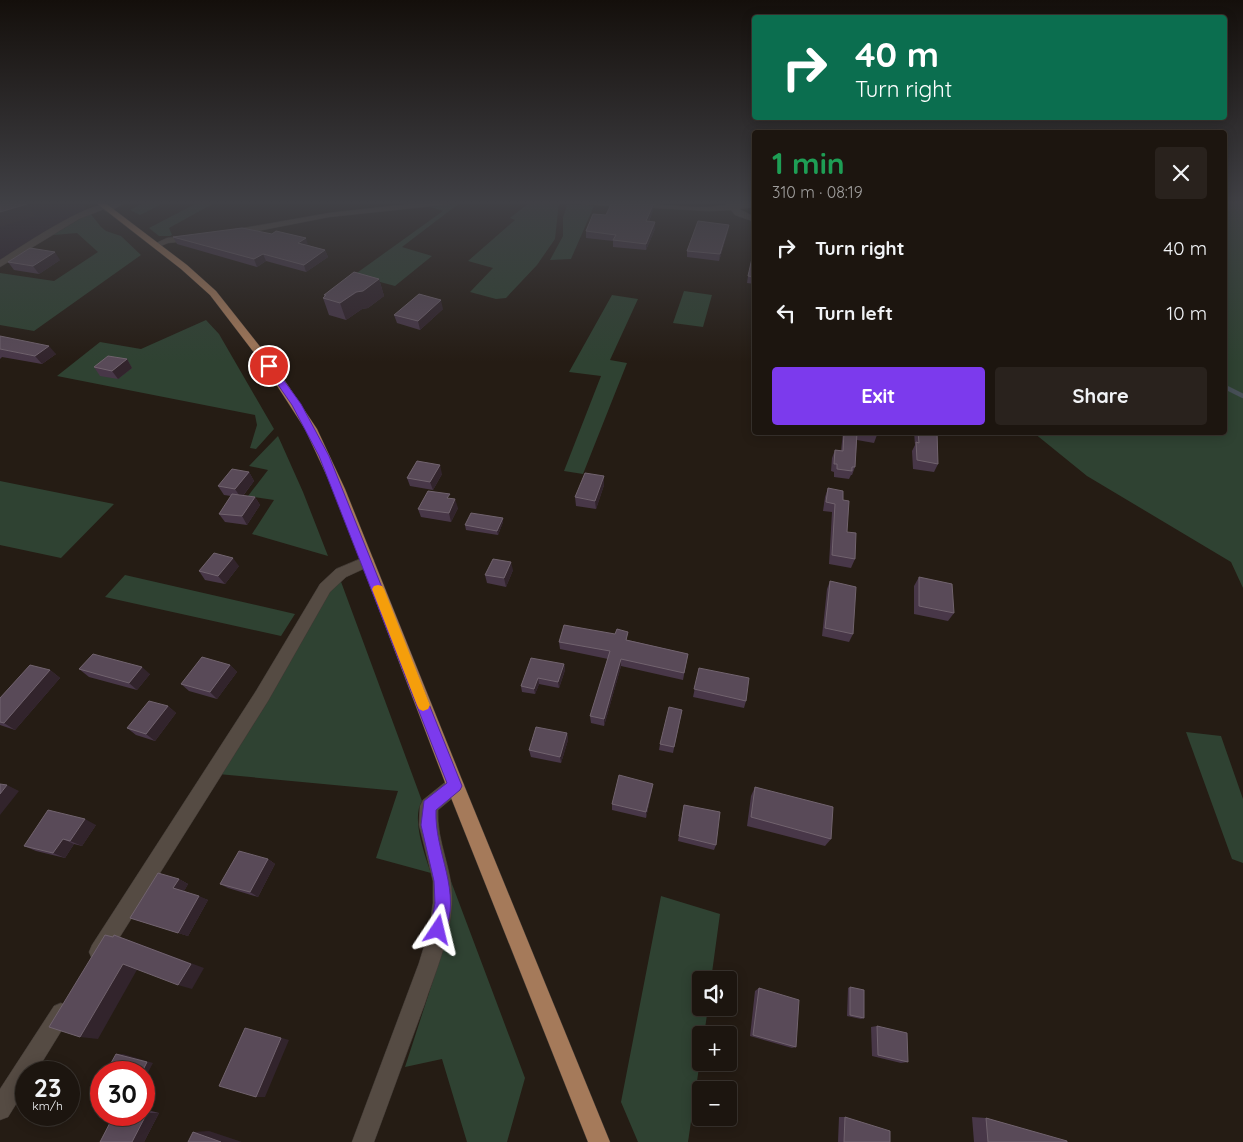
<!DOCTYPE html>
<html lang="en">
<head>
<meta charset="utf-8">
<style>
  body { margin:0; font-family:Quicksand,sans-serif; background:#29221d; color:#f1f3f6; height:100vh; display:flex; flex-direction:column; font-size:19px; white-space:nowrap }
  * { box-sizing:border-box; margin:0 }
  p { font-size:16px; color:#a09f9e }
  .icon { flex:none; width:28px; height:28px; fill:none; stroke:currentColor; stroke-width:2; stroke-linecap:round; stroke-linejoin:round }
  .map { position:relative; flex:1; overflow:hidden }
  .details { position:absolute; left:752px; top:130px; width:475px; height:305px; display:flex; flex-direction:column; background:#1c150f; border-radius:5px; box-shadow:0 2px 12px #0003,0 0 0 1px #3a342f }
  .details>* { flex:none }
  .guide { position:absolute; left:752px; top:15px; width:475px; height:105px; border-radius:5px; box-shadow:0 2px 12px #0003,0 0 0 1px #3a342f; background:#0b6e4f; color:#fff; overflow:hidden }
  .buttons { position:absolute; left:692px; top:971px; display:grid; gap:10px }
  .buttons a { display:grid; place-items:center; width:45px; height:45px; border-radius:5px; background:#1c150f; box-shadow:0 2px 12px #0003,0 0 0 1px #3a342f; font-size:25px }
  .speed { position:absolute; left:15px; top:1061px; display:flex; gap:10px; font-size:25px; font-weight:700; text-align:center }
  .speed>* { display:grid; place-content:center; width:65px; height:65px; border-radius:50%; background:#1c150f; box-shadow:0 2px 12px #0003,0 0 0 1px #3a342f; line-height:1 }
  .speed small { font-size:12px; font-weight:400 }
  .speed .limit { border:8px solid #d22; background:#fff; color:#111 }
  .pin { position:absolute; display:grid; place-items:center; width:42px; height:42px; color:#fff; margin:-21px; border:2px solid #fff; border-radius:50%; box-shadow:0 1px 5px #0007 }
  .me { position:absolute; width:55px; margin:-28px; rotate:10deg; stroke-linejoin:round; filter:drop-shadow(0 0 4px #0008) }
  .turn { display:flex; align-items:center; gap:18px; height:105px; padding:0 20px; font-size:22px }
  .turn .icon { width:65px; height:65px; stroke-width:2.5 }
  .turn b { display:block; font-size:35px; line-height:42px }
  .round { display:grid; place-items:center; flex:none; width:52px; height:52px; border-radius:5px; background:#29221d }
  .headline { display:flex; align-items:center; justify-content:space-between; height:85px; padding:0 20px }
  h1 { font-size:30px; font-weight:700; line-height:38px; color:#1e9e55 }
  .cta { display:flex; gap:10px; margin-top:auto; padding:10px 20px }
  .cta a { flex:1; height:58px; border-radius:5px; background:#7c3aed; color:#fff; font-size:20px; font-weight:700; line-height:58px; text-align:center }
  .cta a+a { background:#29221d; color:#f1f3f6 }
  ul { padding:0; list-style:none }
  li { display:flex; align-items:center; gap:15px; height:65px; padding:0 20px }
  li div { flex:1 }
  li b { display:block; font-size:19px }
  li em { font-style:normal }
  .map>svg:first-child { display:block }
  .education { fill:#2d202c }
  .green { fill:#2f4232 }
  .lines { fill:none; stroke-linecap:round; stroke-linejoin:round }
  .stream { stroke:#474f57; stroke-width:4.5 }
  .minor-casing { stroke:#3f3833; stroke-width:1 }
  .primary-casing { stroke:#3f3833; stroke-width:1 }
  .minor { fill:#554b43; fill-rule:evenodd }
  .primary { fill:#a57a5a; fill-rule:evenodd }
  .wall { fill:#483748 }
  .shaded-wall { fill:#32242c }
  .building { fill:#594a58; stroke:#71636e }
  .route { fill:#7c3aed; stroke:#51269a }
  .slow { fill:#f59e0b }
</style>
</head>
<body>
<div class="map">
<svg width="1243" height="1142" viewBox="0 0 1243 1142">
  <rect width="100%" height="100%" fill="#251c14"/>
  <path class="education" d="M0 202H78L87 208 0 261Z"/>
  <path class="green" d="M145 202H166L140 215 130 210Z
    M199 202H216L169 228 172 235 170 236H159L149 228Z
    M530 202H559L555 239 537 265 506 298 496 299 470 292 493 268 468 261 515 220 510 218Z
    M1225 202H1243V588L1231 562 1087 476 1034 433 1225 432Z
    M456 203 457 205 402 247 432 256 395 286 354 275 443 211 431 207Z
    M567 204 594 206 571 259 550 260 563 236V218Z
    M90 213 101 227 106 231 121 236 141 255 34 331 0 325V273L54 281 98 252 77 233 53 235Z
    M684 291 712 295 703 327 673 323Z
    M612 295 638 299 610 360 627 363 583 474 564 471 601 376 569 372Z
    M206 320 219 334 274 429 256 449 250 448 257 425 255 415 57 376 100 342 141 349Z
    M278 436 303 492 328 556 252 534 274 500 248 496 268 470 249 466Z
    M0 481 114 504 61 558 0 545Z
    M125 575 295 614 281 636 105 597Z
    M340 579 422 801C411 818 425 855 431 873L376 858 398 791 218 774 331 589Z
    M1186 732 1221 736 1243 799V863L1232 859Z
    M449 876 525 1078 507 1142H467L442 1059 405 1067 440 959 451 914Z
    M661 896 720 914 711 980H701V1008H708L704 1035H701V1054L688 1142H638L621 1102Z"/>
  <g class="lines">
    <path class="stream" d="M1225 387 1243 396"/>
    <defs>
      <path id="minor" d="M116 202H126L111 211H105L104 209 79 219 0 267V260C16 250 94 197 108 206Z
        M427 202H455L451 204 329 217 232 236 228 233 232 230 329 213Z
        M576 202C593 202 610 202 627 202 653 203 709 212 731 203L735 204 755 203V207L739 209 755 217V222L735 215 731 210 709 211 580 204Z
        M193 235 197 238 196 240 168 243 156 248 152 245 167 238Z
        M367 556 372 557 374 561 372 565 346 577 330 592 268 701 106 959 99 962 92 959 89 952 92 945 256 691 320 584 336 569Z
        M455 777 461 779 464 785 461 791 438 810C436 842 454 871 452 904 450 939 435 973 424 1006 407 1051 391 1097 374 1142H352L419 963 429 930 433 903V881L419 825 420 806 423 800 449 779Z
        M61 1003 68 1006 71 1013 68 1020 36 1072H26V1088L8 1117 0 1120V1089L54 1006Z"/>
      <path id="primary" d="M95 202H104L187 265 216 291 273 363 317 429 345 489 464 785 610 1142H588L446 785 333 489 305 429 265 367 210 295 181 269Z"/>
    </defs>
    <use href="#minor" class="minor-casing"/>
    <use href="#primary" class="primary-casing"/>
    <use href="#minor" class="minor"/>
    <use href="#primary" class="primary"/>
  </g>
  <path class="wall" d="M648 202H666V203Z
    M653 210 649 222H655V229L646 250 613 247V241L586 238V231L606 215Z
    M729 225 728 231 719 261 687 257V251Z
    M173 237 308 245 325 250 328 257 306 272 266 261 257 267 177 244Z
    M755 245V284L747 283 748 276Z
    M60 260 39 274 14 270 8 262Z
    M379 279 384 296 368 308 362 309 346 320 329 315 323 298 325 296 324 295Z
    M443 309 420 330 397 323 394 315Z
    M0 336 56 354 42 364 2 357 0 359Z
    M127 359 132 368 118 379 100 376 94 367Z
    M843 432H878L877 435 874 443 857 440 855 467 852 475H851L849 479 834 477V472L831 471 832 458 835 450 841 451Z
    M914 432H937L938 464 934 472 913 469 912 451 915 445Z
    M249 472 254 481 243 496 255 497 260 505 247 525 225 522 219 514 231 496 224 495 218 486Z
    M442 474 433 490 410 486 407 478Z
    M604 485 596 509 576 506 575 497Z
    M828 488 843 500 847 532 855 559 851 568 829 564 832 512 823 511 825 497Z
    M458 508 451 522 421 517 418 509Z
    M503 518V522L498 535 466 530 465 525Z
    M239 566 225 584 205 580 199 571Z
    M513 570 506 587 487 583 485 575Z
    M919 577 954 613 948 621 914 614V586Z
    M830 581 853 634 849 642 822 636 827 589Z
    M628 640 688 654 683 680 621 666 604 726 591 723 590 716 608 659 560 649 559 642Z
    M564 664 565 670 559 688 539 684 535 694 522 692 521 686Z
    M230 665 237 672 217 699 189 691 181 684Z
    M699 668 746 701 744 708 693 697Z
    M79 669 150 674 137 690 89 677Z
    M50 670 60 678 15 730 0 725V698Z
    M168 706 176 713 155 741 136 735 127 728Z
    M682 710 673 753 659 750 660 744Z
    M567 733 568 740 561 763 531 757 529 750Z
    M755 787 831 839 825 846 747 826 751 796Z
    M652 790 646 818 612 810V804Z
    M683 810 716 845 714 850 678 841Z
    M96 825 82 846 74 844 65 858 36 851 24 846Z
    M268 859 275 864 258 897 228 888 220 884Z
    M179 879 188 884 184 891 208 900 188 936 130 918Z
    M850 987 864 1018 861 1019 847 1016 848 988Z
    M759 988 796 1047 792 1048 750 1036 755 991Z
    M877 1026 908 1062 901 1063 872 1056 871 1027Z
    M144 1109 159 1113 144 1142H100L144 1115Z
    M839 1117H845L890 1142H838Z
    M972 1117 986 1118 1067 1142H974Z"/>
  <path class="shaded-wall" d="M654 203 653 210 646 228V221Z
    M27 204 35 216 0 227V212Z
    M655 222V229L646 250V244Z
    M729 225 728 231 719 261 720 254Z
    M306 238 308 245 301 250 298 243Z
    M325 250 328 257 306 272 304 265Z
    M55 252 60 260 39 274 33 266Z
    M263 254 266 261 257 267 254 259Z
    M379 279 384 296 368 308 362 309 346 320 340 303Z
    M441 300 443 309 420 330 418 321Z
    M49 346 56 354 42 364 35 356Z
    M127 359 132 368 118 379 112 371Z
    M440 465 442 474 433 490 430 482Z
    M249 472 254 481 241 498 235 489Z
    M604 476V485L596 509 595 501Z
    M255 497 260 505 247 525 242 516Z
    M455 499 458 508 451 522 449 513Z
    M503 518V522L498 535 497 531Z
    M233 558 239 566 225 584 218 576Z
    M511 562 513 570 506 587 504 578Z
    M621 659V666L604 726V719Z
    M564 664 565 670 559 688 558 682Z
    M230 665 237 672 217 699 210 692Z
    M142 667 150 674 137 690 129 683Z
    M50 670 60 678 15 730 4 723Z
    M538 678 539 684 535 694 534 689Z
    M168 706 176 713 155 741 146 734Z
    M567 733 568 740 561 763 560 757Z
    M653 784 652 790 646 818V812Z
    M7 785 19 791 0 815V794Z
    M85 819 96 825 82 846 70 841Z
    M63 839 74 844 65 858 53 853Z
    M268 859 275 864 258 897 250 892Z
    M179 879 188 884 183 893 173 888Z
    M199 896 208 900 188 936 178 933Z
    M114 935 129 940 204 968 192 989 178 985Z
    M123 964 138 968 98 1039 80 1037Z
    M245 1028 254 1030 289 1040 265 1097H256Z
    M116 1054H123L153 1063 144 1080V1072H142Z
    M69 1087 81 1093 69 1112Z
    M147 1113H159L144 1142H132Z
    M60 1115H67L61 1123 54 1124Z
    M209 1131 242 1142H221L193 1132Z"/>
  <path class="building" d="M0 202H25L27 204 0 212Z
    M612 202 654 203 646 221 655 222 646 244 613 240 616 235 586 231 593 214 606 215Z
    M698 221 729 225 720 254 687 251Z
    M242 228 272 234 276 231 306 238 298 243 325 250 304 265 263 254 254 259 173 237Z
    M755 245V277L748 276Z
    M30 248 55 252 33 266 8 262Z
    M354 272 379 279 363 291 356 292 340 303 323 298 326 295H324Z
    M419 294 441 300 418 321 394 315Z
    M0 336 49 346 35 356 0 349Z
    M108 356 127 359 112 371 94 367Z
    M844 432H857L855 467H852V471L837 469V464H834L835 450 843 451Z
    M860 432H878L877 435Z
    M918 432H937L938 464 917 460 916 442 919 443Z
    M417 461 440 465 430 482 407 478Z
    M232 469 249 472 235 489 218 486Z
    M585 473 604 476 595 501 575 497Z
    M828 488 843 491V500L849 501 847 532 856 533 855 559 832 555 835 504 826 502Z
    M428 491 450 494 447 498 455 499 449 513 418 509Z
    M232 494 255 497 242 516 219 514Z
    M471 513 503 518 497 531 465 525Z
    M214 553 233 558 218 576 199 571Z
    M493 559 511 562 504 578 485 575Z
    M919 577 952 584 954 613 919 606Z
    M830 581 856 587 853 634 825 628Z
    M564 625 615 634 617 629 628 632 626 640 688 654 684 673 621 659 604 719 590 716 610 651 559 642Z
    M93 654 142 667 129 683 79 669Z
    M202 657 230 665 210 692 181 684Z
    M531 658 564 664 558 682 538 678 534 689 521 686Z
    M30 665 50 670 4 723 0 722V698Z
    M699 668 749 678 746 701 694 689Z
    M149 701 168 706 146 734 127 728Z
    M669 707 682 710 674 747 660 744Z
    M536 727 567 733 560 757 529 750Z
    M619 775 653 784 646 812 612 804Z
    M0 784 7 785 0 794Z
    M755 787 833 807 831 839 751 817Z
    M684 805 720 812 716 845 679 836Z
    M48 810 85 819 70 841 63 839 53 853 24 846Z
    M239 851 268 859 250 892 220 884Z
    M158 873 179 879 173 888 199 896 178 933 130 918Z
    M105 935 113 937 114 935 191 964 178 985 123 964 80 1037 49 1027Z
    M850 987 864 990V1018L850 1015Z
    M759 988 799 1000 796 1047 753 1035Z
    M877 1026 907 1033 908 1062 878 1055Z
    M245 1028 281 1038 256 1097 219 1086Z
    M116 1054 147 1062 142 1072H106Z
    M69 1090 74 1093 69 1101Z
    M144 1112 147 1113 132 1142H100L114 1115H144Z
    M35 1115H60L54 1124Z
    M845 1117 890 1131V1142H844Z
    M986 1118 1067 1141V1142H988Z
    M193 1132 221 1142H188Z"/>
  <linearGradient id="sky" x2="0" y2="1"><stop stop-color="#140f0b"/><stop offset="0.56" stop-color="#404045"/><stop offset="1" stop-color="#404045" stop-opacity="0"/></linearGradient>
  <rect width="1243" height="362" fill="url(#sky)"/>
  <path class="route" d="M269 363 272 364 301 404 329 456 462 786 460 790 436 810C434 853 463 891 444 935L438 938 433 935 430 930 435 903 434 881 421 825 424 801 447 783 319 456 292 405 265 366Z"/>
  <path class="slow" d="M378 585 382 586 384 589 430 705 428 709 423 711 419 709 417 705 372 589 374 586Z"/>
</svg>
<div class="buttons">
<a><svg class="icon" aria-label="sound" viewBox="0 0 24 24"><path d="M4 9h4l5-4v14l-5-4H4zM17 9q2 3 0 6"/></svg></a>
<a>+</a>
<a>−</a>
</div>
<div class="speed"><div>23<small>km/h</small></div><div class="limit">30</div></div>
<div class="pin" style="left:269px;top:366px;background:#d93025"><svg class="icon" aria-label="arrive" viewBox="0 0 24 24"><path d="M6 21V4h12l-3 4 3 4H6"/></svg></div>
<svg class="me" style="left:438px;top:930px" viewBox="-20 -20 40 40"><path d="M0-17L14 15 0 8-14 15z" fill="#7c3aed" stroke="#fff" stroke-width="4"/></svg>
<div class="guide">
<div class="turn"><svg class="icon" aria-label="right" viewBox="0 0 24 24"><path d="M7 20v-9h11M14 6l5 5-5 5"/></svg><div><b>40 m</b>Turn right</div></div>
</div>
<section class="details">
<div class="headline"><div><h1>1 min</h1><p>310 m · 08:19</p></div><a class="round"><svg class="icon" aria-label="close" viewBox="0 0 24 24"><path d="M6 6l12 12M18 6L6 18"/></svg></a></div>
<ul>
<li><svg class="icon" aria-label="right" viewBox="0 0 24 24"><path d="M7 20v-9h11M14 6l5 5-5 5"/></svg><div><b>Turn right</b></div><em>40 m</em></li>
<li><svg class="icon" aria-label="left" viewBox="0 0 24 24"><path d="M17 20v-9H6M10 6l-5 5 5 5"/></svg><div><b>Turn left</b></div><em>10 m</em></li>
</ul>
<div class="cta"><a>Exit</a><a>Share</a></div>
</section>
</div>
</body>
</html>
